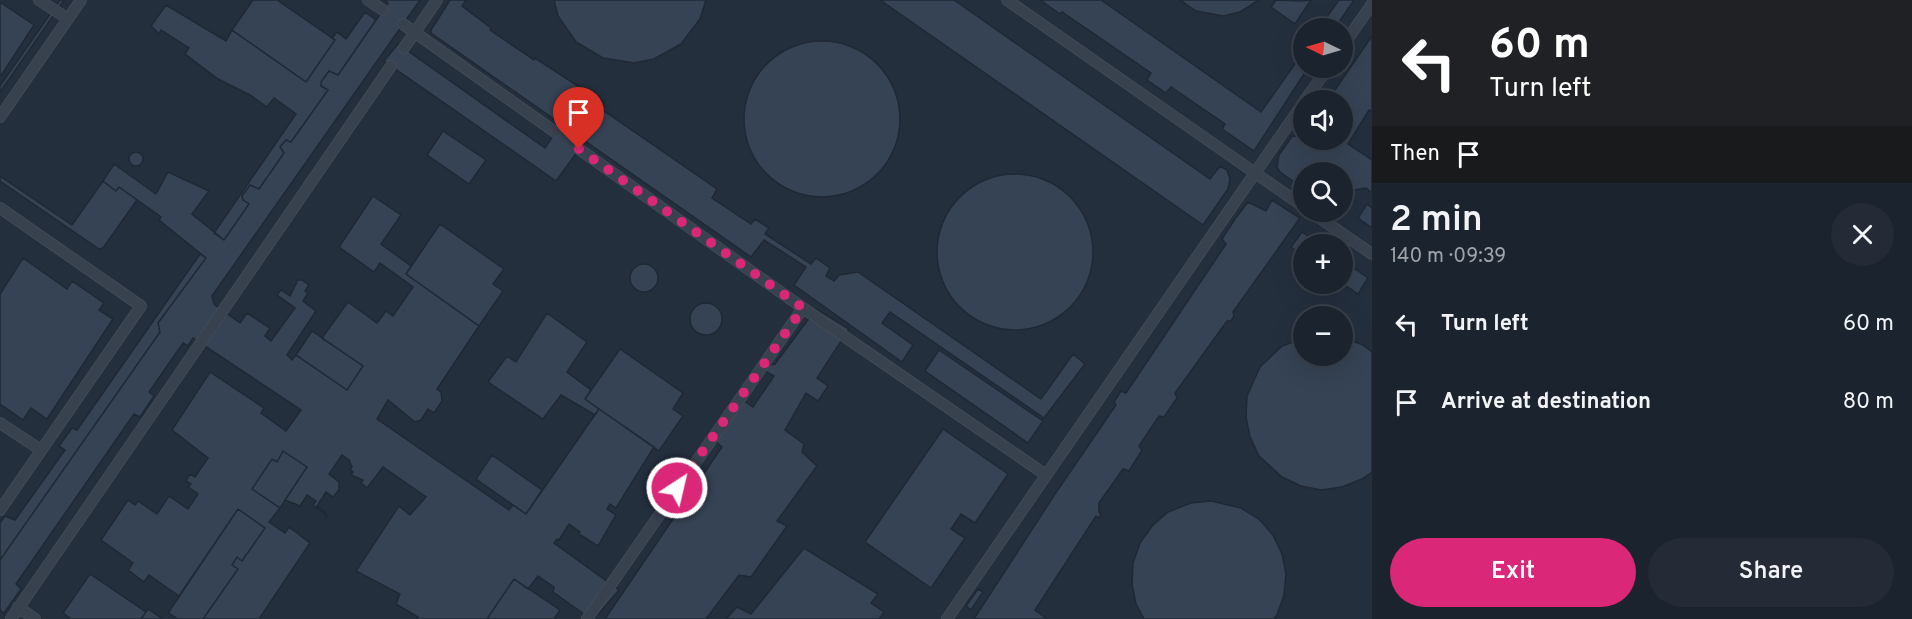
<!DOCTYPE html>
<html lang="en">
<head>
<meta charset="utf-8">
<style>
  body { margin:0; font-family:Overpass,sans-serif; background:#242b36; color:#f1f3f6; height:100vh; display:flex; flex-direction:column; font-size:22px; white-space:nowrap }
  * { box-sizing:border-box; margin:0 }
  p { font-size:20px; color:#a0a4aa }
  .icon { flex:none; width:33px; height:33px; fill:none; stroke:currentColor; stroke-width:2; stroke-linecap:round; stroke-linejoin:round }
  .map { position:relative; flex:1; overflow:hidden }
  .sheet { display:flex; flex-direction:column; background:#1b232e; width:540px }
  .sheet>* { flex:none }
  .banner { background:#202124; color:#fff; overflow:hidden }
  .needle { width:39px; rotate:275deg }
  .buttons { position:absolute; left:1293px; top:18px; display:grid; gap:12px }
  .buttons a { display:grid; place-items:center; width:60px; height:60px; border-radius:50%; background:#1b232e; box-shadow:0 6px 24px #0002,0 0 0 2px #39404a; font-size:30px }
  .pin { position:absolute; display:grid; place-items:center; width:51px; height:51px; color:#fff; margin:-62px -26px; border-radius:50% 50% 50% 0; rotate:-45deg; box-shadow:0 0 6px #0007 }
  .pin .icon { rotate:45deg }
  .me { position:absolute; width:66px; margin:-33px; rotate:35deg; stroke-linejoin:round; filter:drop-shadow(0 0 4px #0008) }
  .turn { display:flex; align-items:center; gap:21px; height:126px; padding:0 18px; font-size:27px }
  .turn .icon { width:78px; height:78px; stroke-width:2.5 }
  .turn b { display:block; font-size:42px; line-height:51px }
  .then { display:flex; align-items:center; height:57px; padding:0 18px; background:#0003; gap:12px; font-size:22px }
  .round { display:grid; place-items:center; flex:none; width:63px; height:63px; border-radius:32px; background:#242b36 }
  .summary { display:flex; align-items:center; justify-content:space-between; height:102px; padding:0 18px }
  h1 { font-size:36px; font-weight:600; line-height:45px }
  .cta { display:flex; gap:12px; margin-top:auto; padding:12px 18px }
  .cta a { flex:1; height:69px; border-radius:36px; background:#db2777; color:#fff; font-size:24px; font-weight:600; line-height:69px; text-align:center }
  .cta a+a { background:#242b36; color:#f1f3f6 }
  ul { padding:0; list-style:none }
  li { display:flex; align-items:center; gap:18px; height:78px; padding:0 18px }
  li div { flex:1 }
  li b { display:block; font-size:22px }
  li em { font-style:normal }
  main { display:flex; flex:1; min-height:0 }
  .map>svg:first-child { display:block }
  .building { fill:#364354; stroke:#1f2835; stroke-width:1.5 }
  .lines { fill:none; stroke-linecap:round; stroke-linejoin:round }
  .service-casing { stroke:#414a57; stroke-width:12 }
  .service { stroke:#38414e; stroke-width:10 }
  .route { stroke:#db2777; stroke-width:10; stroke-dasharray:0 18 }
</style>
</head>
<body>
<main>
<div class="map">
<svg width="1372" height="619" viewBox="0 0 1372 619">
  <rect width="100%" height="100%" fill="#242f3e"/>
  <path class="building" d="M60 0H64L0 92V86Z
    M253 0H277L335 40 306 82 232 30Z
    M384 0H420L212 296 214 304 240 323 247 313 270 328 265 336 271 341 295 308 277 295 281 290 290 296 298 280H302L309 285 305 291 308 293 303 301 316 311 287 355 292 360 296 355 347 390 363 366 322 338 348 302 377 323 386 311 393 316 413 287 380 263 374 272 339 247 373 196 401 215 381 244 411 266 406 274 479 326 437 389 441 392 442 401 434 413 428 409 421 420 415 422 388 400 377 419 509 510 513 505 526 514 599 409 654 447 616 508 610 504 607 509 616 515 598 546 579 534 580 532 569 524 559 540 557 539 554 543 619 590 594 619H591L553 592 554 587 538 576 528 589 514 579 487 619H417L418 617 396 604 400 594 356 571 399 506 410 515 426 497 383 467 367 488 361 483 363 480 351 475 353 472 350 470 352 467 349 460 342 455 329 474 339 482V490L333 497 326 492 317 506 325 512 327 518 323 512 313 505 316 501 307 495 300 506 285 500 307 467 283 451 277 462 272 459 252 489 280 508 269 522 285 533 289 527 310 543 259 619H203L238 569 232 565 237 557 242 561 265 528 238 509 179 596 149 575 144 582 128 570 133 563 101 540 128 500 135 505 138 501 157 514 169 496 188 509 198 494 188 487 191 484 186 481 190 474 195 477 208 458 172 430 210 372 264 408 261 413 286 431 301 410 193 338 188 346 183 343 149 392 154 396 140 417 134 414 16 584 21 589 4 613 0 610V560L160 332 158 323 206 258 159 220 161 217 119 187 116 191 103 181 114 164 156 194 168 172 209 191 192 214 224 240 249 204 243 200 242 196 250 185 259 189 284 153 280 147 286 140 291 142 328 90 321 86V82L329 71 338 75 388 3Z
    M450 0H466L462 6 491 28 490 30 534 60 535 58 604 103 600 108 717 189 712 198 751 224 755 219 769 228 765 234 811 264 816 258 830 268 826 276 834 281 839 275 858 272 1041 399 1073 354 1085 364 1044 418 890 312 882 323 913 345 902 362 794 285 806 267 764 240 751 257 585 141 556 181 384 61 398 44 545 148 561 124 431 33V30Z
    M554 0H706L700 19 681 44 654 59 634 63 603 58 576 42 558 16Z
    M880 0H954L1210 179 1220 166 1227 170 1230 179 1228 189 1203 225Z
    M1040 0H1101L1261 112 1304 51V68H1308L1254 151 1222 129 1225 124 1171 87 1166 93 1147 80 1151 73 1062 12 1060 14Z
    M1180 0H1259L1240 12 1223 16 1196 11Z
    M1276 0 1301 1 1311 0 1295 24 1271 7Z
    M1339 0H1354L1335 28H1319Z
    M0 2 34 25 0 77Z
    M166 5 226 41 232 30 306 82 335 40 332 38 337 32 346 39 365 12 376 20 338 75 329 71 321 82V86L328 90 291 142 286 140 280 147 284 153 259 189 250 185 242 196 243 200 249 204 224 240 214 233 296 114 274 98 267 107 250 95 218 79 185 54 189 48 161 30 159 34 151 26Z
    M1372 36V112L1369 110 1348 144 1372 160V193L1366 188 1342 192V172H1304V189L1280 172 1277 167 1279 155 1293 135 1301 139 1304 135V140H1342V100H1328Z
    M744 119a78 78 0 1 1 156 0a78 78 0 1 1-156 0Z
    M443 131 486 160 469 184 427 155Z
    M129 159a7 7 0 1 1 14 0a7 7 0 1 1-14 0Z
    M937 252a78 78 0 1 1 156 0a78 78 0 1 1-156 0Z
    M0 176 72 225 103 181 116 191 119 187 137 200 103 248 99 249 0 181Z
    M1272 200 1300 218 1233 312 1234 316 1231 321H1227L1175 393 1177 398 1164 417 1159 416 1139 446 1142 450 1129 471 1123 469 1099 503V512L1101 515 1099 518 1096 516 1035 610 1047 619H974L1055 494 1116 405 1114 402 1121 391 1126 393 1226 244 1222 239 1235 219 1248 202 1266 211Z
    M1367 204 1372 208V228L1358 218Z
    M440 224 504 269 493 284 503 291 479 326 406 274Z
    M1302 232 1320 244H1304V256L1291 247Z
    M200 254 206 258 158 323 160 332 0 560V523L5 516 15 520 65 450 59 446 72 428 77 430Z
    M23 258 67 289 72 281 104 303 99 310 113 319 47 419 31 408 23 420 0 404V294Z
    M1342 260 1368 278 1358 294 1342 283Z
    M630 278a14 14 0 1 1 28 0a14 14 0 1 1-28 0Z
    M690 319a16 16 0 1 1 32 0a16 16 0 1 1-32 0Z
    M816 309 849 329 817 378 828 386 818 401 806 393 785 430 804 444 802 452 817 466 777 521 787 526 751 577 739 575 706 619H605L722 447 714 440 744 401 753 407 774 376 765 371 769 365 775 364Z
    M547 313 587 342 567 372 591 390 585 399 599 409 595 415 561 395 543 419 488 382 507 356 516 362Z
    M312 331 363 366 347 390 296 355Z
    M1342 337 1363 345 1372 352V472L1362 479 1342 487 1321 490 1301 486 1282 477 1259 456 1250 437 1246 417 1247 396 1260 367 1282 346 1304 338V356H1342Z
    M620 349 683 393 673 409 683 416 659 451 585 399Z
    M939 350 1043 421 1028 443 925 371Z
    M943 429 1008 474 975 523 961 514 951 529 965 538 931 588 865 542Z
    M283 451 307 467 280 508 252 489 272 459 277 462Z
    M492 455 542 490 526 514 476 479Z
    M1211 501 1241 508 1259 519 1273 535 1282 554 1286 574 1284 595 1277 615 1274 619H1144L1136 604 1132 584 1133 563 1140 543 1152 526 1168 512 1191 503Z
    M238 509 265 528 242 561 237 557 232 565 238 569 203 619H178L168 613Z
    M804 548 878 594 871 603 884 612 879 619H726L737 607 751 614Z
    M90 574 146 612 141 619H71L63 613Z
    M514 579 560 610 554 619H487Z
    M978 589 983 592 971 610 966 606Z
    M148 609 163 619H141Z"/>
  <g class="lines">
    <defs>
      <path id="service" d="M39 0 68 19
        M368 0 383 10
        M1007 0 1304 207
        M403 24 555 132
        M1342 47 1372 4
        M404 48 437 0
        M1305 100 1328 68
        M0 117 81 0
        M579 149 803 308 1046 475
        M0 208 141 306 0 510
        M1311 212 1372 254
        M0 423 41 450
        M18 607 35 619
        M11 619 391 66
        M587 619 803 308
        M947 619 1304 102"/>
    </defs>
    <use href="#service" class="service-casing"/>
    <use href="#service" class="service"/>
  </g>
  <g class="lines">
    <path class="route" d="M579 149 803 308 677 488"/>
  </g>
</svg>
<div class="buttons">
<a><svg class="needle" viewBox="-14 -14 28 28"><path d="M0-13l5 13h-10z" fill="#e53935"/><path d="M0 13l5-13h-10z" fill="#a0a4aa"/></svg></a>
<a><svg class="icon" aria-label="sound" viewBox="0 0 24 24"><path d="M4 9h4l5-4v14l-5-4H4zM17 9q2 3 0 6"/></svg></a>
<a><svg class="icon" aria-label="search" viewBox="0 0 24 24"><circle cx="10" cy="10" r="6"/><path d="M15 15l6 6"/></svg></a>
<a>+</a>
<a>−</a>
</div>
<div class="pin" style="left:579px;top:149px;background:#d93025"><svg class="icon" aria-label="arrive" viewBox="0 0 24 24"><path d="M6 21V4h12l-3 4 3 4H6"/></svg></div>
<svg class="me" style="left:677px;top:488px" viewBox="-20 -20 40 40"><circle r="17" fill="#db2777" stroke="#fff" stroke-width="3"/><path d="M0-11L8 9 0 5-8 9z" fill="#fff"/></svg>
</div>
<section class="sheet">
<div class="banner">
<div class="turn"><svg class="icon" aria-label="left" viewBox="0 0 24 24"><path d="M17 20v-9H6M10 6l-5 5 5 5"/></svg><div><b>60 m</b>Turn left</div></div>
<div class="then">Then<svg class="icon" aria-label="arrive" viewBox="0 0 24 24"><path d="M6 21V4h12l-3 4 3 4H6"/></svg></div>
</div>
<div class="summary"><div><h1>2 min</h1><p>140 m · 09:39</p></div><a class="round"><svg class="icon" aria-label="close" viewBox="0 0 24 24"><path d="M6 6l12 12M18 6L6 18"/></svg></a></div>
<ul>
<li><svg class="icon" aria-label="left" viewBox="0 0 24 24"><path d="M17 20v-9H6M10 6l-5 5 5 5"/></svg><div><b>Turn left</b></div><em>60 m</em></li>
<li><svg class="icon" aria-label="arrive" viewBox="0 0 24 24"><path d="M6 21V4h12l-3 4 3 4H6"/></svg><div><b>Arrive at destination</b></div><em>80 m</em></li>
</ul>
<div class="cta"><a>Exit</a><a>Share</a></div>
</section>
</main>
</body>
</html>
